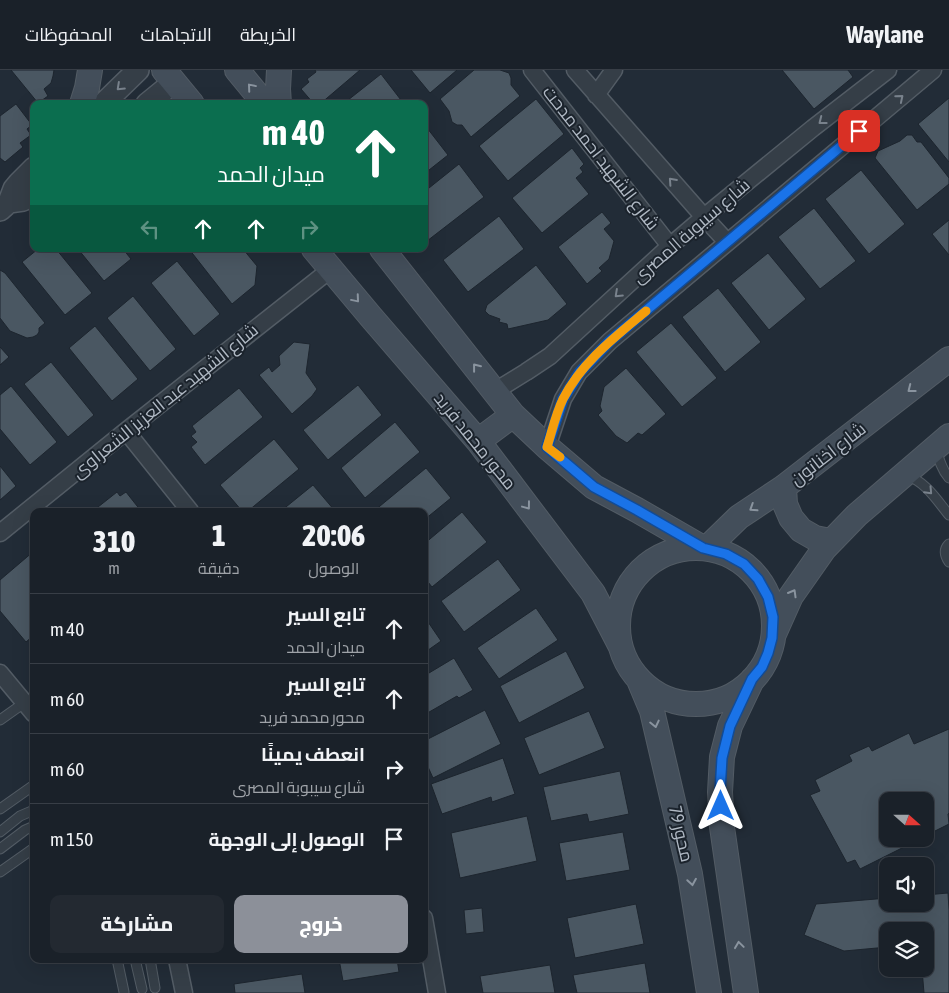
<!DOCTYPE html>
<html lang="ar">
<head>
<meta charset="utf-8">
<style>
  body { margin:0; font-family:"Asap Condensed",Cairo,sans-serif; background:#232931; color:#f1f3f6; direction:rtl; height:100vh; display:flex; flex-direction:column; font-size:19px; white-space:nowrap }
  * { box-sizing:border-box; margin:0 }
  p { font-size:16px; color:#9fa3a8 }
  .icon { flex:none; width:28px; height:28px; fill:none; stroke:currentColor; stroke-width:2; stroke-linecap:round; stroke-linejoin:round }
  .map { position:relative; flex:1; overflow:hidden; direction:ltr }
  .sheet { position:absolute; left:30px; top:438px; width:398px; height:455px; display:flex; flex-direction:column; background:#1a2129; border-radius:10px; box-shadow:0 5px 20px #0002,0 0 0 1px #383e46; direction:rtl }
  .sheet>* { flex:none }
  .banner { position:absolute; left:30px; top:30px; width:398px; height:152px; border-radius:10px; box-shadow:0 5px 20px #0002,0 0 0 1px #383e46; direction:rtl; background:#0b6e4f; color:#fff; overflow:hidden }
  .needle { width:32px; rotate:111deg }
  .fabs { position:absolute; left:879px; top:722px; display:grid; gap:10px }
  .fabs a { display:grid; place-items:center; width:55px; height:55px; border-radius:10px; background:#1a2129; box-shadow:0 5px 20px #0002,0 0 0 1px #383e46; font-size:25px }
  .pin { position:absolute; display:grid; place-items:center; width:42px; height:42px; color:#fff; margin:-21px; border-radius:10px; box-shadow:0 2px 8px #0006 }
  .me { position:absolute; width:55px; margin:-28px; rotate:0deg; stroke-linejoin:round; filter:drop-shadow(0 0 4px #0008) }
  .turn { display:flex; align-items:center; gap:18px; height:105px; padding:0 20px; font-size:22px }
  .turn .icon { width:65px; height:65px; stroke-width:2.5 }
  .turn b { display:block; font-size:35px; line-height:42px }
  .lanes { display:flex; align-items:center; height:48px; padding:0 20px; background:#0003; justify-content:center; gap:25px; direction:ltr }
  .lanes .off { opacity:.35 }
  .eta { display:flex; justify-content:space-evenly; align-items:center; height:85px; text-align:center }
  .eta b { font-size:30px; font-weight:800; line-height:35px }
  .button { display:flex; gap:10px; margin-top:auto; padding:10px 20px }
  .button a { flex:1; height:58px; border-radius:10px; background:#8c9099; color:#fff; font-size:20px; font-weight:800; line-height:58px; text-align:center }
  .button a+a { background:#232931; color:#f1f3f6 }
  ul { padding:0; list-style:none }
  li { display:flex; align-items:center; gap:15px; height:70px; padding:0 20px; border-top:1px solid #383e46 }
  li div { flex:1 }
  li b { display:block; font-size:19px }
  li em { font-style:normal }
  header { display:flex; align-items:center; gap:30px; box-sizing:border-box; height:70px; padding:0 25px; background:#1a2129; border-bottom:1px solid #383e46 }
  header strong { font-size:24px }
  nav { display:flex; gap:28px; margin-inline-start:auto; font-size:18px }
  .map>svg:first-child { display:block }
  .building { fill:#4a5762; stroke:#1d252e }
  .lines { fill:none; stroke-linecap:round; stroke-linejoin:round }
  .service-casing { stroke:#535c65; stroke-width:11 }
  .minor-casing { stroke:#535c65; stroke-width:19 }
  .tertiary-casing { stroke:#535c65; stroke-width:24 }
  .secondary-casing { stroke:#535c65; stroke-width:26 }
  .service { stroke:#353e47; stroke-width:9 }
  .minor { stroke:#353e47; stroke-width:16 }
  .tertiary { stroke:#353e47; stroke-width:21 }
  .secondary { stroke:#434e5a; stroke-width:24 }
  .oneway { stroke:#79828c }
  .oneway2 { stroke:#8a949f }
  .route-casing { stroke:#114b97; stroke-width:12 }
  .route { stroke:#1a73e8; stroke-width:9 }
  .slow { stroke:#f59e0b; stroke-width:9 }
  .labels { text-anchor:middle; stroke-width:4; stroke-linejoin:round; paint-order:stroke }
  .street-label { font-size:18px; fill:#b0b9c4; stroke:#1b232c }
</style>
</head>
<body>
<header>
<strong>Waylane</strong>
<nav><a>الخريطة</a><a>الاتجاهات</a><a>المحفوظات</a></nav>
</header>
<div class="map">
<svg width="949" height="923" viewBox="0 0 949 923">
  <rect width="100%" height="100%" fill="#222c37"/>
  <path class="building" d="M11 0H54L53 6 51 13 44 19 48 26 38 33Z
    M315 0H360L320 34H314L301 19 309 12 307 9 316 2Z
    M411 0H457L430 23Z
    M474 0H500L509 3 511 8V15L520 26 471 67 462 55H457L452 52 449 41 440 29Z
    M782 0H848L853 7 814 39Z
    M381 4 404 34H343Z
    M949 28V92L918 54Z
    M536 29 564 64 508 111 479 76Z
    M16 34 32 55 27 59 31 65 20 73 23 77 5 92 0 88V46Z
    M424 54 448 85 424 104Z
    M907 65H912L917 72H921L949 108V114L917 140 875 88 878 81 900 71Z
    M572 78 584 94 580 98 583 102 576 108 589 124 542 163 512 128Z
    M459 94 484 127 427 171 424 166V122Z
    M861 100 905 154 869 184 825 129Z
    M814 138 856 191 820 219 778 167Z
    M602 142 611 153 604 159 614 171 609 189 599 198 602 201 587 214 558 177Z
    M499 146 524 179 468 222 443 190Z
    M949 150V185L932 164Z
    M38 179H56L92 223 65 245 22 192Z
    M78 179H123L131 189 104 211Z
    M189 179H243L257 196 255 215 232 234Z
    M768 183 806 229 769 260 731 213Z
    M177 191 220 244 194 266 151 213Z
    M536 195 567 234 548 250 508 259 507 254 499 252 500 249 489 245 485 241 487 235Z
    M0 200 5 203 45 253 39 258V262L37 265 33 267 27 268 10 261 0 248Z
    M718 218 761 272 725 302 682 247Z
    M133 226 176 279 150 301 107 248Z
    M671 253 717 308 682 337 636 282Z
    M95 256 138 309 112 331 69 278Z
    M294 272 310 274 306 303 317 319 312 326 292 344 259 305 269 297 272 302 280 295 279 286Z
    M0 277 9 287 0 295Z
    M51 292 94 345 68 367 24 314Z
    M626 298 666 344 642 365 638 363 627 373 616 366 598 345 602 341 600 336 604 317Z
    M358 315 382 345 328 390 303 360Z
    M11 316 57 372 30 395 0 359V325Z
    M239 318 263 347 205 395 191 377 197 372 191 366 196 362 192 356Z
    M395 352 420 382 365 428 341 398Z
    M274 369 299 399 248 441H242L220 415Z
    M0 396 16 416 0 430Z
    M426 398 451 428 424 450V441H374Z
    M313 415 335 441H281Z
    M117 422 120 426 126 422 141 441H93Z
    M462 442 487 472 432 517 424 507V474Z
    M34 481V565L26 572 0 541V510Z
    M498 489 521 520 464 562 441 531Z
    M536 538 558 570 499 609 477 578Z
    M424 546 441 571 424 583Z
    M566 581 585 618 519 653 500 616Z
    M454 588 473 620 459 628 457 626 424 645V606Z
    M485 640 501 674 433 708 424 688V671Z
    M589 641 605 678 539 705 524 668Z
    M949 659V743L948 744 949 754 925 766V731H888V769H920L860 799 855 790 847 793 810 725 820 721 815 710 852 691 849 685 869 676 872 681 909 663 914 674Z
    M503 688 515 724 492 732 491 727 442 744 431 714Z
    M620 701 629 744 589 752 587 744 551 751 543 717Z
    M527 746 537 791 460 808 451 763Z
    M623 762 630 800 566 811 559 773Z
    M948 823 949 840V923H924L922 899H925V861H888V877L844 881 804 865 816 834 888 828V834H925V825Z
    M636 834 644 874 575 888 567 848Z
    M482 838 484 862 466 864 464 840Z
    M339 889H397L399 902 343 911Z
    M645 893 650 923H577L573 905Z
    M550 895 555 923H483L480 906Z
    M302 904 305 923H235L234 914Z"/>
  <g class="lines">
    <defs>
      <path id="service" d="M936 379C939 390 942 400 949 408
        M906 405C926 412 936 429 949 445
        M949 474C943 480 945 486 949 492
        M0 650 24 633
        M0 739 34 715
        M0 762 20 746 34 740
        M0 779 25 760 34 756
        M0 802 34 778
        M117 889 124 922
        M135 889 142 919
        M150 889 155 918"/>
      <path id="minor" d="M532 0 670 176
        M575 0 704 147 727 172
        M596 25 614 0
        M495 321 526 302 550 286 670 176 704 147 813 58 888 0
        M126 361 190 441
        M547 377 563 329 579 302 610 271 933 0
        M0 463 126 361 331 199
        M0 603 34 644
        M424 848 437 923
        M177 889 184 923"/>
      <path id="tertiary" d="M103 34 138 0
        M147 34 174 12
        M9 132 23 130 34 124
        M0 140 9 132 14 119 19 113 34 98"/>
      <path id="secondary" d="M164 0 192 34
        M237 0 265 34
        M279 0 278 19 279 34
        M82 34 87 18 90 0
        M314 179 371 247 478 371 593 523 620 575
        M382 179 513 345 547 377 594 417 637 440 703 478
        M478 371 513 345
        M784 417 785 434 791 448 801 460 815 468 830 471
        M707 478 739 447 784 417 949 289
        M618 556a78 78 0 1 1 156 0a78 78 0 1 1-156 0Z
        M774 564 791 526 824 479 857 445 949 366
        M639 610 652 641 690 804 709 923
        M746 923 722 757 720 722 722 687 730 656 752 610"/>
    </defs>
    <use href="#service" class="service-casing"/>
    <use href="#minor" class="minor-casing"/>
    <use href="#tertiary" class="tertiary-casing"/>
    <use href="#secondary" class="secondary-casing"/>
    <use href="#service" class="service"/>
    <use href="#minor" class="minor"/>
    <use href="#tertiary" class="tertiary"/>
    <use href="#secondary" class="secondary"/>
  </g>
  <defs><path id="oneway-chevron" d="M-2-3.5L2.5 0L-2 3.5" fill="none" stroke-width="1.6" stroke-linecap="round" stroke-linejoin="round" transform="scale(1.25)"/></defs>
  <g class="oneway">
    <use href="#oneway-chevron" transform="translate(120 17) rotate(137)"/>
    <use href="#oneway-chevron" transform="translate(900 28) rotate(-40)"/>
    <use href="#oneway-chevron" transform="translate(822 51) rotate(142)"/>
    <use href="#oneway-chevron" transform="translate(672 111) rotate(-132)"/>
    <use href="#oneway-chevron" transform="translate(618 224) rotate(137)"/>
    <use href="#oneway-chevron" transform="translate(929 421) rotate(47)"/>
  </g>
  <g class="oneway2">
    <use href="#oneway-chevron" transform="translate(251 17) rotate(-130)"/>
    <use href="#oneway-chevron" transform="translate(356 229) rotate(50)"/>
    <use href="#oneway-chevron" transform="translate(476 297) rotate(-128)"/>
    <use href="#oneway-chevron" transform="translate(911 319) rotate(142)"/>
    <use href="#oneway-chevron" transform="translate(527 436) rotate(53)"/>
    <use href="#oneway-chevron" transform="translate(753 438) rotate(147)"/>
    <use href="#oneway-chevron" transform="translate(793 523) rotate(-60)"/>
    <use href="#oneway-chevron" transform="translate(655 654) rotate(77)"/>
    <use href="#oneway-chevron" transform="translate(692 812) rotate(81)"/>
    <use href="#oneway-chevron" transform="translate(739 875) rotate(-98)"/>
  </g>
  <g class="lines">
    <defs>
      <path id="route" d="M721 736 720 722 722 688 730 656 752 609 762 597 768 583 772 568 773 547 768 527 758 509 744 494 726 484 703 478 637 440 594 417 547 377 563 329 580 302 610 271 859 61"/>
    </defs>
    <use href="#route" class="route-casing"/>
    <use href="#route" class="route"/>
    <path class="slow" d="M560 387 547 377C552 361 556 343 563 329 582 292 615 267 646 241"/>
  </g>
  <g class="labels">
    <g class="street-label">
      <text transform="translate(601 88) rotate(52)" y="6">شارع الشهيد احمد مدحت</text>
      <text transform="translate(691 161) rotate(-41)" y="6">شارع سيبوبة المصرى</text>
      <text transform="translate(165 331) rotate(-39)" y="6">شارع الشهيد عبد العزيز الشعراوى</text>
      <text transform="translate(475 371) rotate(51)" y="6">محور محمد فريد</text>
      <text transform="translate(828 384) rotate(-38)" y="6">شارع اخناتون</text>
      <text transform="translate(681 764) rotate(77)" y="6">محور 79</text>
    </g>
  </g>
</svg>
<div class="fabs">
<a><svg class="needle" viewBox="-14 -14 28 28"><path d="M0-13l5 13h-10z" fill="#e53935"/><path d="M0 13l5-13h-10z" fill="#9fa3a8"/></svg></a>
<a><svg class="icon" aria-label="sound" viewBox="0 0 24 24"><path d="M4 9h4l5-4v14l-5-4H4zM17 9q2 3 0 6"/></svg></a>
<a><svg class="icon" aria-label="layers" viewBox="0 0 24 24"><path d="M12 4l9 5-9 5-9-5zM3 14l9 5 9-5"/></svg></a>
</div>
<div class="pin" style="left:859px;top:61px;background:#d93025"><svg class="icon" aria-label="arrive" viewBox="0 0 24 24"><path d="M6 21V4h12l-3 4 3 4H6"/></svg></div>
<svg class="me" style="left:721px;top:736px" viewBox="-20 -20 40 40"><path d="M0-17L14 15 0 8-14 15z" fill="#1a73e8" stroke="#fff" stroke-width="4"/></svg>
<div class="banner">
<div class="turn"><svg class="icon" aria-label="ahead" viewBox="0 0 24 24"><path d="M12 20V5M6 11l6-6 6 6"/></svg><div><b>40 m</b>ميدان الحمد</div></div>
<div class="lanes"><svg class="icon off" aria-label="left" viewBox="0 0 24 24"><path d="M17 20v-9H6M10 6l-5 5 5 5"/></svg><svg class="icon" aria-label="ahead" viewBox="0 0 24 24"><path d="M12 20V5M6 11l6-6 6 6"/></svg><svg class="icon" aria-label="ahead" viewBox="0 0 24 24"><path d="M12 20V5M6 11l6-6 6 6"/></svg><svg class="icon off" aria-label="right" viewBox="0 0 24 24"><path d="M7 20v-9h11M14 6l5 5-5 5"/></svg></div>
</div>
<section class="sheet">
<div class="eta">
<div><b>20:06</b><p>الوصول</p></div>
<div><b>1</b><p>دقيقة</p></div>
<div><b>310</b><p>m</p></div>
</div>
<ul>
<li><svg class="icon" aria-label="ahead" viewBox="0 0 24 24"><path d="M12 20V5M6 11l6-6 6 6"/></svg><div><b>تابع السير</b><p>ميدان الحمد</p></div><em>40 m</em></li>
<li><svg class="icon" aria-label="ahead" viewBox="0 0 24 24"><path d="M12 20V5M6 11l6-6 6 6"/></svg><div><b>تابع السير</b><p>محور محمد فريد</p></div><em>60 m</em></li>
<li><svg class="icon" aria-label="right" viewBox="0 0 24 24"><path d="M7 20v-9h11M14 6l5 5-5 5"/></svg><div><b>انعطف يمينًا</b><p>شارع سيبوبة المصرى</p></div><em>60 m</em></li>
<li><svg class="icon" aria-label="arrive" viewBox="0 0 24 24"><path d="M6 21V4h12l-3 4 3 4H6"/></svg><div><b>الوصول إلى الوجهة</b></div><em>150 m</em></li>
</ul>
<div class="button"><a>خروج</a><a>مشاركة</a></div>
</section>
</div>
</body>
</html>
